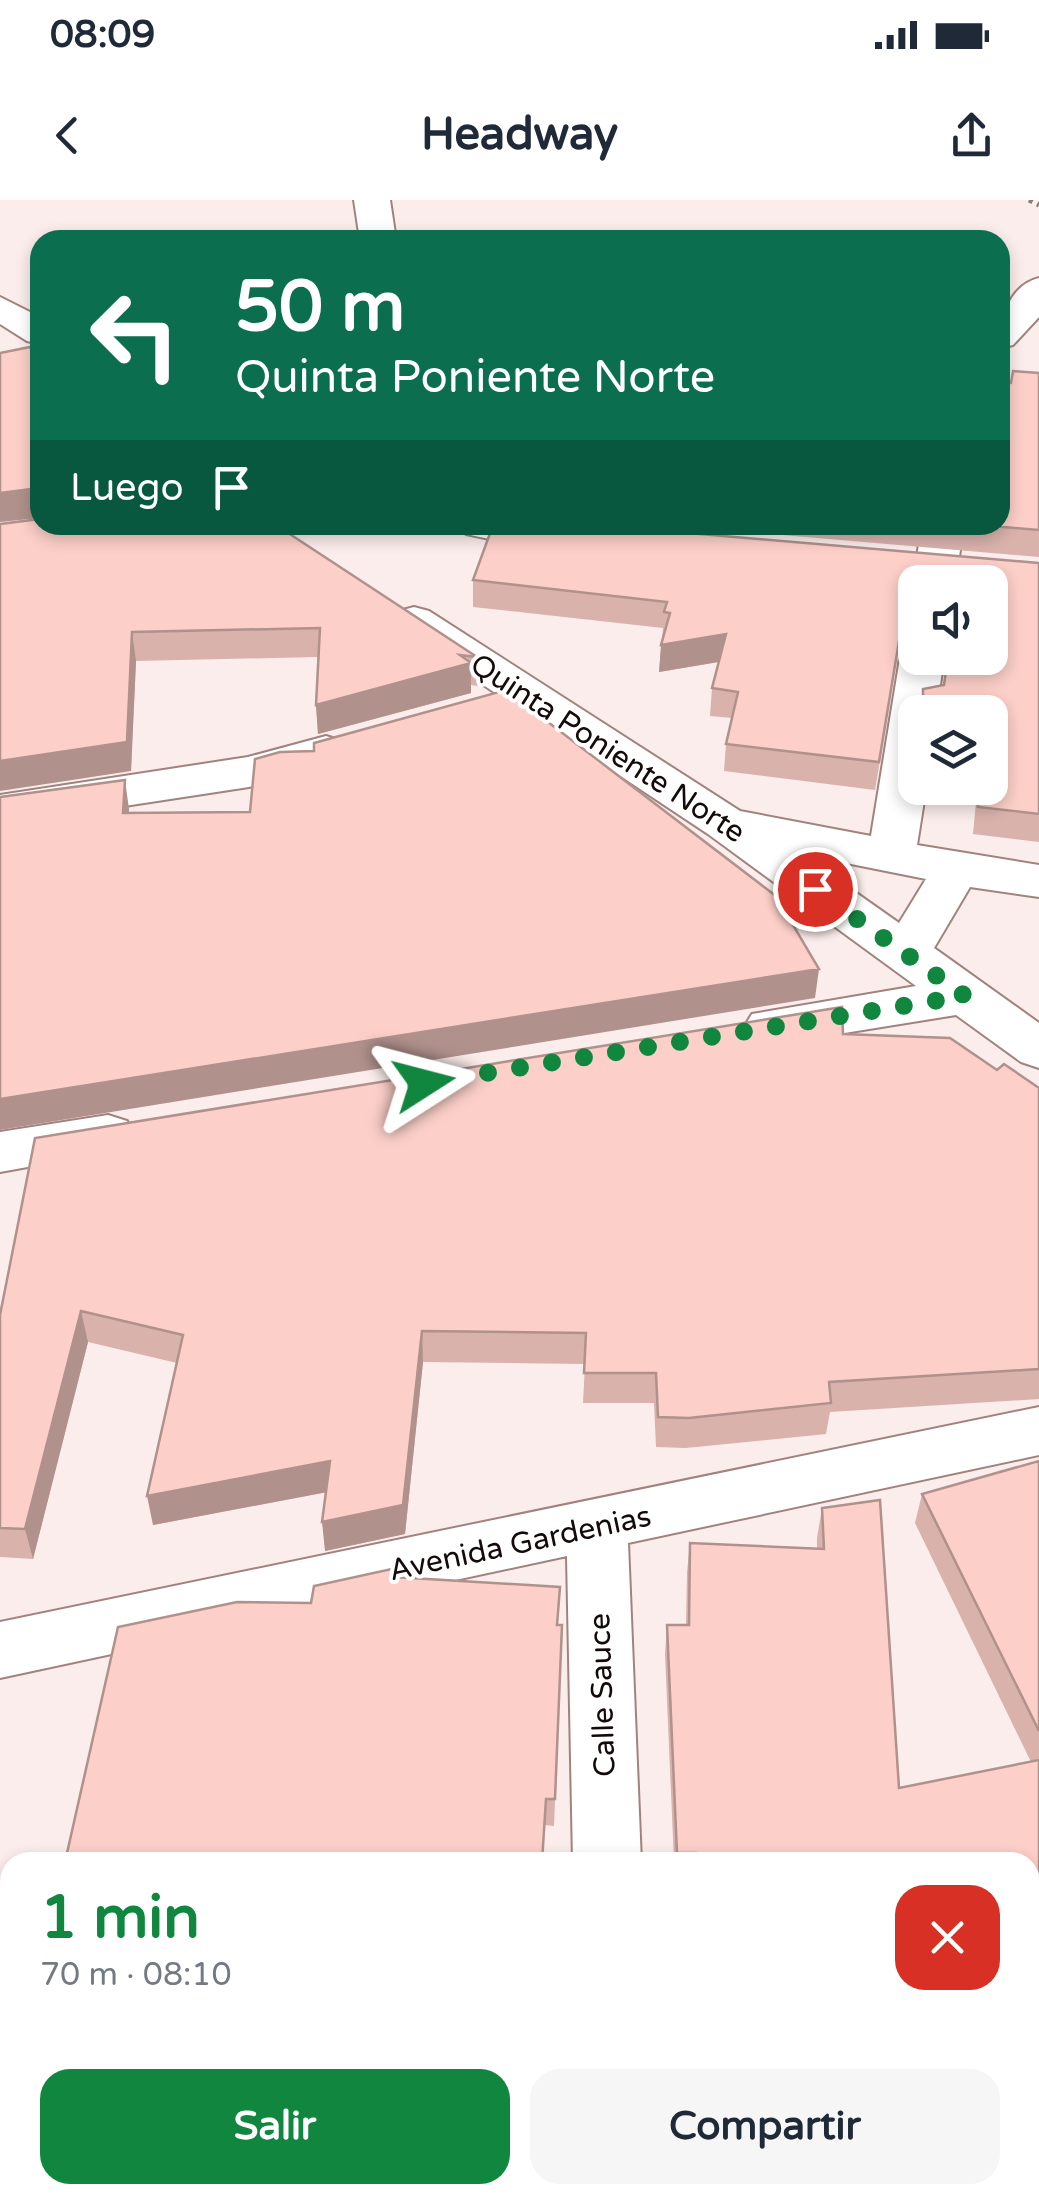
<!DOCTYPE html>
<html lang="es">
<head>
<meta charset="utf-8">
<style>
  body { margin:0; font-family:"Varela Round",sans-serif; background:#f6f6f7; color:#1f2937; height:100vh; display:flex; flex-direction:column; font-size:38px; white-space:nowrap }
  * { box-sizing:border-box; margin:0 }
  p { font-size:32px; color:#747a83 }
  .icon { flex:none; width:55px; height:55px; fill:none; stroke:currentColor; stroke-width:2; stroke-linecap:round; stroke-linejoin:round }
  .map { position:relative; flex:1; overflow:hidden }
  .panel { position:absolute; left:0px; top:1652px; width:1040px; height:352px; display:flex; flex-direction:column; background:#fff; border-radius:30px 30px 0 0; box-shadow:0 5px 15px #0003 }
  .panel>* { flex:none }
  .guide { position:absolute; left:30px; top:30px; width:980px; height:305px; border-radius:30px; box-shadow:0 5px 15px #0003; background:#0b6e4f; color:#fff; overflow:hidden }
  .tools { position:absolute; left:898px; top:365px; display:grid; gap:20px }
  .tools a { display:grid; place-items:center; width:110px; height:110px; border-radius:20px; background:#fff; box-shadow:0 5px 15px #0003; font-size:50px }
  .pin { position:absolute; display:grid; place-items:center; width:85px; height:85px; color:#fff; margin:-42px; border:5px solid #fff; border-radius:50%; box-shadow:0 2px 10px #0007 }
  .me { position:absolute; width:110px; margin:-55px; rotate:81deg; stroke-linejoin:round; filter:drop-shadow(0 0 8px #0008) }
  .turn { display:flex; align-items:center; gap:35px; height:210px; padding:0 40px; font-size:45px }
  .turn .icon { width:130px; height:130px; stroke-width:2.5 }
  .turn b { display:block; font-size:70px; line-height:85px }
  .then { display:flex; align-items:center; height:95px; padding:0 40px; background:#0003; gap:20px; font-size:38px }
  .round { display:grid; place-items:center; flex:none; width:105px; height:105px; border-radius:30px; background:#f6f6f7 }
  .headline { display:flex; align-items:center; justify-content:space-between; height:170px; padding:0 40px }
  h1 { font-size:60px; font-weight:800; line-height:75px; color:#11863f }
  .primary-button { display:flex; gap:20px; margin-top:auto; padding:20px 40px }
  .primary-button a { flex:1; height:115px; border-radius:30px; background:#11863f; color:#fff; font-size:40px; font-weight:800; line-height:115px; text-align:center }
  .primary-button a+a { background:#f6f6f7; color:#1f2937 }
  .status { display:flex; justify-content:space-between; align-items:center; height:70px; padding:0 50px; background:#fff; direction:ltr }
  .status svg { height:28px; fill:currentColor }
  header { display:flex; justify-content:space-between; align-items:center; height:130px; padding:0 40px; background:#fff; font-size:45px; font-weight:800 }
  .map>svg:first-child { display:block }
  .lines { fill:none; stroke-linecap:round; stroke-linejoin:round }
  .minor-casing { stroke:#a1837e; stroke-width:4 }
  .path { stroke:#897d7b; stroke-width:5; stroke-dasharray:4 5; stroke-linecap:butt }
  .minor { fill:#fff; fill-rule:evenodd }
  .wall { fill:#d9b2ac }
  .shaded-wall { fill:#b0918c }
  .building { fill:#fccfc8; stroke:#b0918c; stroke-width:2.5 }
  .route { stroke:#11863f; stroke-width:18; stroke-dasharray:0 32.4 }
  .labels { text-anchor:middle; stroke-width:8; stroke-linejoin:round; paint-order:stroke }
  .street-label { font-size:30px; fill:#140a09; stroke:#fff }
</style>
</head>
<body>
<div class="status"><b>08:09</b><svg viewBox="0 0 49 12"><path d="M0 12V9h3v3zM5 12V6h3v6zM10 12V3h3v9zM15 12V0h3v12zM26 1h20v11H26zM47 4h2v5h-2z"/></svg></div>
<header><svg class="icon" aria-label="back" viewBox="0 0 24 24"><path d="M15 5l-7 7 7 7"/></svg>Headway<svg class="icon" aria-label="share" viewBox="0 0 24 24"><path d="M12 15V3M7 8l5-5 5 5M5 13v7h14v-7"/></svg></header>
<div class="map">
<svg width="1039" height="2003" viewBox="0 0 1039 2003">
  <rect width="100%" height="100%" fill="#fbedeb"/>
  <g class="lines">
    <defs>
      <path id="minor" d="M354 0H390L396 40H360Z
        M1039 78V117L1013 145 1000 148C1000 120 1008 86 1039 78Z
        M0 97 40 117V144L27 141 0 124Z
        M460 325H584L589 332 583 341C549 349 500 342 466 334Z
        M922 325H964L955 382 915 385 913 382Z
        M414 407 429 411 740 611 871 636 900 458 906 448 915 446V458H944L936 512H915V588H926L917 645 1039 665V697L970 687 934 748 1039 823V868L1021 862 956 815 770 845 752 840 744 827 752 814 916 786 708 634 399 429 392 420 399 411ZM801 654 926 679 899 723Z
        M326 536 342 541 349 551 342 561 249 587 0 625V595L248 557Z
        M108 915 127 921 135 935 127 949 0 972V932Z
        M1039 1207V1255L628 1343 641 1662H573L567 1356 0 1478V1422Z
        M1039 1831V1903L1030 1905V1833Z
        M379 1995H488L485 2003H376Z
        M576 1995H650L649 2003H575Z"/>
    </defs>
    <use href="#minor" class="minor-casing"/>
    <path class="path" d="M1029 0 1039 5"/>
    <use href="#minor" class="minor"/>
  </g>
  <path class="wall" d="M1039 173V357L667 325H1000L1011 183Z
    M0 324 477 457 478 486 471 485V493L318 534 316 505 318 457 136 461 131 571Z
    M1039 363V642L973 634 976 602 928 596 929 588H990V512H919L923 489 943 486 947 458H990L915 382V444L914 442 903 446 897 456 875 590 724 571 726 544 732 518 710 516 712 488 719 462 659 472 663 428 473 407V380Z
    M843 834 997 870 1039 888V1199L830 1212 826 1234 686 1248 656 1247 654 1203H583L585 1164 423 1162 405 1334 325 1351 326 1292 153 1325 177 1163 88 1142 33 1359 0 1357V1115Z
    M1039 1261V1792L1030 1794V1662H674L665 1454 667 1425H686L687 1372 690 1343 817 1348V1338L822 1308 899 1588 1031 1562 915 1323 922 1294Z
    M396 1368 397 1377 562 1425 554 1626 545 1625 311 1403Z"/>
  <path class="shaded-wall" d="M38 288 40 318 0 322V293Z
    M915 416 914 442 903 446 897 456 875 590 901 429 907 419Z
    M132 432 136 461 131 571 0 591V561Z
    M726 434 724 461 659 472 661 445Z
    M471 463V493L318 534 316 505Z
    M125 580 129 609 128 643 123 613Z
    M819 769 815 798 0 930V899Z
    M81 1111 88 1142 33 1359 25 1329Z
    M422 1131 423 1162 405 1334 325 1351 322 1322Z
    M330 1261 333 1291 153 1325 147 1296Z
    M1039 1769V1792L1030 1794V1770Z"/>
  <path class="building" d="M30 147 40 167V292L38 288 0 293V153Z
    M1013 171 1039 173V330L980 325H1000V182L1011 183Z
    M40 319V325H276L477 457 460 455 471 463 316 505 320 428 132 432 127 542 0 561V324Z
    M493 325H595L1039 363V614L978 607 980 588H990V512H923V489L944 485 948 458H990V382H915V416L907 419 901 429 879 562 726 544 738 492 712 488 726 434 661 445 670 413 664 412 667 402 473 380Z
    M506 490 776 696 819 769 0 899V597L125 580 123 613 250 612 255 559 280 552 314 551V543Z
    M842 807 843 834 950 838 997 870 1004 864 1039 888V1169L829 1182 831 1203 689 1218 658 1217 656 1173H584L586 1133 422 1131 403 1305 322 1322 330 1261 147 1296 183 1135 81 1111 25 1329 0 1328V1115L35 938Z
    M1039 1261V1531L922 1294Z
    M880 1300 899 1588 1039 1560V1769L1030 1770V1662H696V1653H677L667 1425H689L690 1343 824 1349 822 1308Z
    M396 1368 395 1377 560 1387 557 1425H562L555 1599H546L542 1662H65L118 1427 237 1402 311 1403 314 1386Z
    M1030 1928H1039V2003H677V1995H1030Z"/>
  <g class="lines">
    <path class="route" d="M424 883 965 796 815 689"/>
  </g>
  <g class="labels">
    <g class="street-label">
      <text transform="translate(608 548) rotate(33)" y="10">Quinta Poniente Norte</text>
      <text transform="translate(520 1343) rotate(-12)" y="10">Avenida Gardenias</text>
      <text transform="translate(602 1495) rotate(-92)" y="10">Calle Sauce</text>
    </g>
  </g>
</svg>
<div class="tools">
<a><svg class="icon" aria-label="sound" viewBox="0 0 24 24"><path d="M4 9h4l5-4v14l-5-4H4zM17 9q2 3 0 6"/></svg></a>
<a><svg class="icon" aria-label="layers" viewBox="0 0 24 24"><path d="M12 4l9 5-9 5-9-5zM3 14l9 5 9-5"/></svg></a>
</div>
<div class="pin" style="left:815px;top:689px;background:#d93025"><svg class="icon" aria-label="arrive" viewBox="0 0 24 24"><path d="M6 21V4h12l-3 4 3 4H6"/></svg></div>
<svg class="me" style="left:424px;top:883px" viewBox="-20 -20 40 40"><path d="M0-17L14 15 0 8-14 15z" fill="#11863f" stroke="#fff" stroke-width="4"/></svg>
<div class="guide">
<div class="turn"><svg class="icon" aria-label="left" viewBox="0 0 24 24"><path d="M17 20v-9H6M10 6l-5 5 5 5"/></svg><div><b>50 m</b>Quinta Poniente Norte</div></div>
<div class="then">Luego<svg class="icon" aria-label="arrive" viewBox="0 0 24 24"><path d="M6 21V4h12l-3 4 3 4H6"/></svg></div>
</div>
<section class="panel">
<div class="headline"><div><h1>1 min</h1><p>70 m · 08:10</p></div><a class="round" style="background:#d93025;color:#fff"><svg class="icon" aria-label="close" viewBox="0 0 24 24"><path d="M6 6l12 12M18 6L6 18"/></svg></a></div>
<div class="primary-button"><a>Salir</a><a>Compartir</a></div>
</section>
</div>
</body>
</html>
